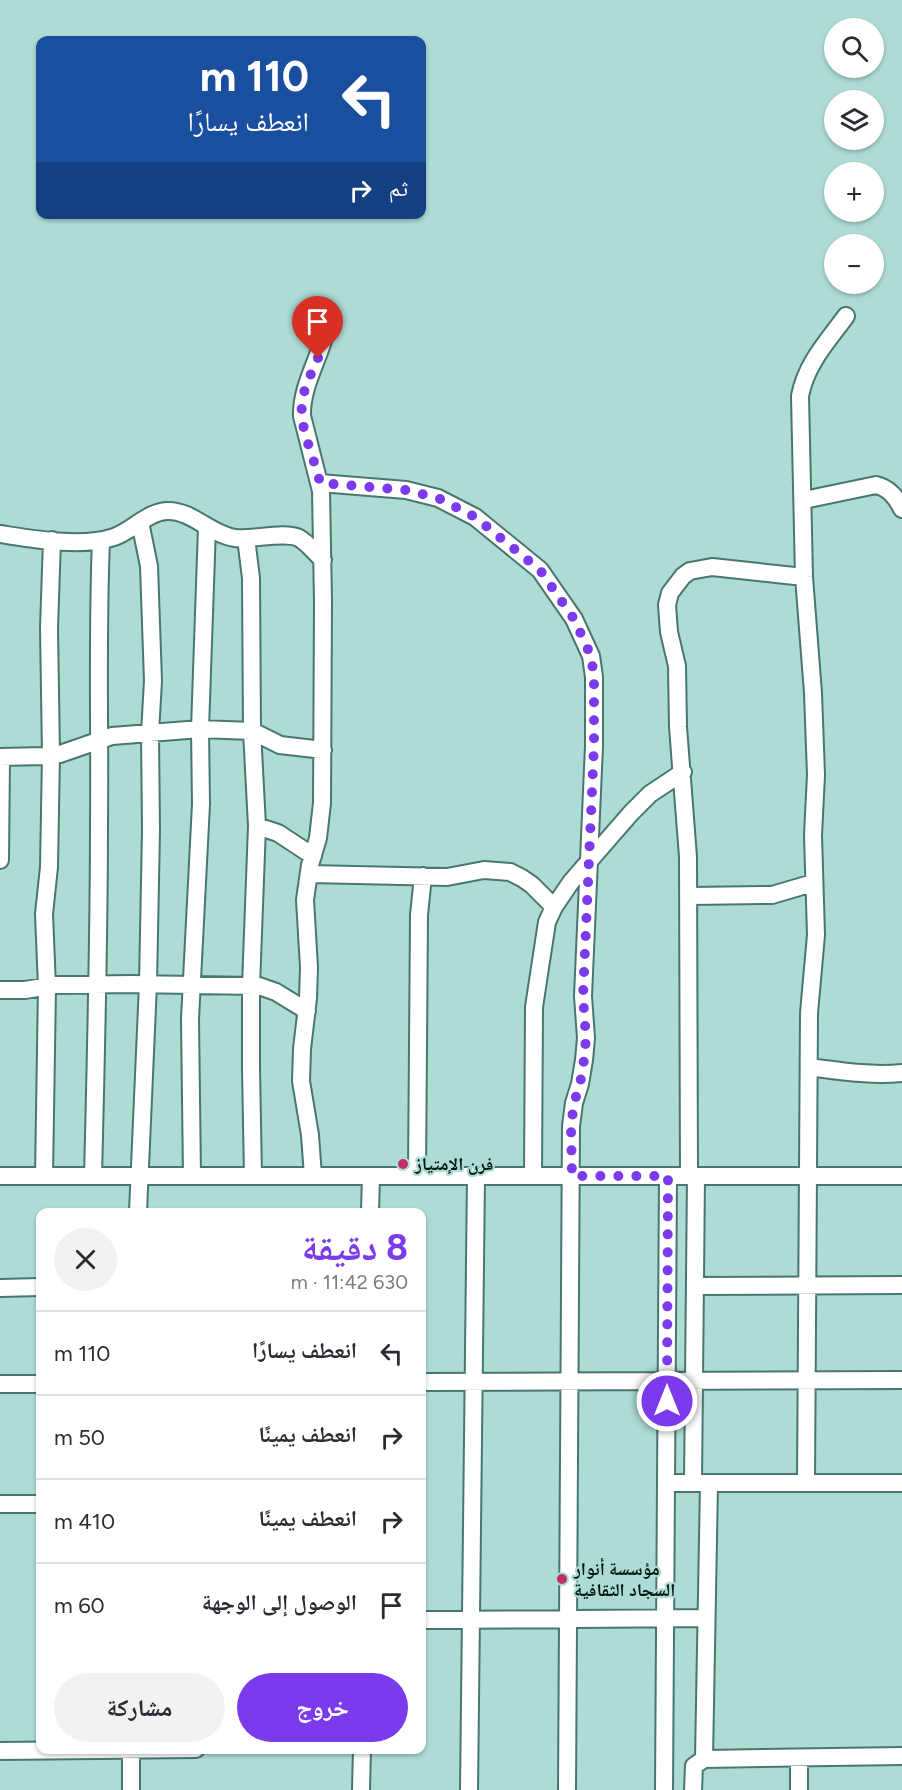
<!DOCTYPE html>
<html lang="ar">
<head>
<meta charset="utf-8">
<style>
  body { margin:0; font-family:Figtree,"Noto Naskh Arabic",sans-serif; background:#f2f2f3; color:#2b2b33; direction:rtl; height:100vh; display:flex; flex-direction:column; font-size:22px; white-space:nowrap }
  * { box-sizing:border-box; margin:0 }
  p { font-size:20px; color:#7c7c81 }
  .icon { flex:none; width:33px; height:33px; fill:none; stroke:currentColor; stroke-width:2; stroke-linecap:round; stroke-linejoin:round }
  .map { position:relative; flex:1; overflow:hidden; direction:ltr }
  .drawer { position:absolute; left:36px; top:1208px; width:390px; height:546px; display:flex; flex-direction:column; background:#fff; border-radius:12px; box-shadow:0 2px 4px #0004; direction:rtl }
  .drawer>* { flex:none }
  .hud { position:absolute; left:36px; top:36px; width:390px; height:183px; border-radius:12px; box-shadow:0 2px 4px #0004; direction:rtl; background:#1a4fa0; color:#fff; overflow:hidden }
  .buttons { position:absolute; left:824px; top:18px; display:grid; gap:12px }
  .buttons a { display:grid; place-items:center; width:60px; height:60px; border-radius:50%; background:#fff; box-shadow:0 2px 4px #0004; font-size:30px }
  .pin { position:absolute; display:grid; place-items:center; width:51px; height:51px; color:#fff; margin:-62px -26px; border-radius:50% 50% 50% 0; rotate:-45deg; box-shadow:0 0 6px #0007 }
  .pin .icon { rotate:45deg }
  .me { position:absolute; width:66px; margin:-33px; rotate:0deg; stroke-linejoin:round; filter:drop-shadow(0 0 4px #0008) }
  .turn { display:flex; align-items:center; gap:21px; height:126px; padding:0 18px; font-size:27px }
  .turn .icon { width:78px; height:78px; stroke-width:2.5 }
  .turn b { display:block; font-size:42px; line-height:51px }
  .then { display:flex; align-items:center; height:57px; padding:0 18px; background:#0003; gap:12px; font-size:22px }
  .round { display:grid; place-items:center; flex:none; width:63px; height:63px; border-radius:32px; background:#f2f2f3 }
  .head { display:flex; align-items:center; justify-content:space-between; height:102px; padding:0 18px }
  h1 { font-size:36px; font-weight:700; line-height:45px; color:#7c3aed }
  .action { display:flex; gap:12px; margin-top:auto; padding:12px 18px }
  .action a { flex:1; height:69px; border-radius:36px; background:#7c3aed; color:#fff; font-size:24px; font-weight:700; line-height:69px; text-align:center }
  .action a+a { background:#f2f2f3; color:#2b2b33 }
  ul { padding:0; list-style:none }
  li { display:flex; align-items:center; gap:18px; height:84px; padding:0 18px; border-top:2px solid #e1e1e2 }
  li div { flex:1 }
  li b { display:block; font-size:22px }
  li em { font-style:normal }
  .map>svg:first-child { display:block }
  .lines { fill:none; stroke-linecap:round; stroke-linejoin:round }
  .street-casing { stroke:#497770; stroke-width:20 }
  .street { stroke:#fff; stroke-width:16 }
  .route { stroke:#7c3aed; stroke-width:10; stroke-dasharray:0 18 }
  .poi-dot { fill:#bf3264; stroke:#acdcd4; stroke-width:2 }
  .labels { text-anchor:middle; stroke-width:4.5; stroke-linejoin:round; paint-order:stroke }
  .poi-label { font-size:18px; font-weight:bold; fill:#051714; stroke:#acdcd4; text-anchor:start }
</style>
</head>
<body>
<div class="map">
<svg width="902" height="1790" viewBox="0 0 902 1790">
  <rect width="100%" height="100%" fill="#acdcd4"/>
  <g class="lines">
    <defs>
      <path id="street" d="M320 483 406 490 438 498 475 517 540 570 574 619 591 656 594 677V746L583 996 586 1038 584 1060 580 1084 574 1103 571 1126 567 1790
        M804 500 876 485C889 488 896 497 902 509
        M0 534C33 539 82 548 114 537 132 531 147 512 167 511 192 510 211 535 235 538 252 540 285 531 299 538 308 543 315 553 323 560
        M246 538 251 578 252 731 257 826 251 986V1068L253 1176
        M0 757 45 756 60 754 112 736 200 729 252 731 280 745 323 750
        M257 826 278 833 313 856
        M0 860 1 757
        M309 874 447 877 484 870 510 872 522 878 532 885 554 907
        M689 896 772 895 813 883
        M0 990H25L55 985 131 984 259 986 276 992 307 1011
        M809 1067C840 1071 870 1076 902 1073
        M0 1176H902
        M44 1176 47 987 44 914 49 867 51 755 49 628 52 540
        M93 1176C96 1058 99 940 99 822 100 728 97 635 101 541
        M192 1176 190 1019 201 804 200 729 207 527
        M313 1176 310 1135 301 1081 302 1049 308 998 309 968 305 900 310 865 318 838 322 803 323 602 321 491 302 416C301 386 320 358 326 330
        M417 1176 419 915 423 876
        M533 1176 534 1007 547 922 554 907 571 882 631 813 650 794 683 772
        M689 1176 688 857 678 727 677 666 669 632 667 605 670 593 683 576 690 571 712 567 804 577
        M138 1212 148 984 151 830 150 733 153 681 149 566 140 522
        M370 1212 371 1176
        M695 1286 902 1285
        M0 1288 40 1287
        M422 1382 902 1380
        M0 1384H40
        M666 1483H902
        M693 1483 696 1176
        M806 1483 809 1013 816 935 813 835 816 775 813 693 804 577 800 396C806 364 827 342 846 316
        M0 1504H40
        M422 1620 706 1618
        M0 1751 196 1749
        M704 1759 709 1483
        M131 1790V1750
        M361 1790 362 1749
        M469 1790 476 1176
        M664 1790 668 1176
        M693 1790 694 1766 704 1759 902 1756
        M799 1790V1758"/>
    </defs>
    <use href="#street" class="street-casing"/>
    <use href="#street" class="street"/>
  </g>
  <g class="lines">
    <path class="route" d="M318 358C312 372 303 389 302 404 299 428 315 459 320 483L406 490 438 498 475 517 540 570 574 619 591 656 594 677V746L583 996 586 1038 584 1060 580 1084 574 1103 571 1126 572 1176H668L667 1401"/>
  </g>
  <g class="poi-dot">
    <circle cx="403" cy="1164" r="6"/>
    <circle cx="562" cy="1579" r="6"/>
  </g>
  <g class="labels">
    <g class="poi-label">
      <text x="415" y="1170">فرن الإمتياز</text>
      <text x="574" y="1575">مؤسسة أنوار<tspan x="574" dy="21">السجاد الثقافية</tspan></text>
    </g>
  </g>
</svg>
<div class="buttons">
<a><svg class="icon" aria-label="search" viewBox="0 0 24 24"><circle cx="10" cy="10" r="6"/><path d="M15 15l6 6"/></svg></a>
<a><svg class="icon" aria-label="layers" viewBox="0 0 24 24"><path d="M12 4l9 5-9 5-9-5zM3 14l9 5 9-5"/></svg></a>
<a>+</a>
<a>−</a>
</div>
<div class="pin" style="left:318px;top:358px;background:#d93025"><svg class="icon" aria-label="arrive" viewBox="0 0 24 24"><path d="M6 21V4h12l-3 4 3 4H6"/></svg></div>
<svg class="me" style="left:667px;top:1401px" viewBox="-20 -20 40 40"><circle r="17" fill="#7c3aed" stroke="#fff" stroke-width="3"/><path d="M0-11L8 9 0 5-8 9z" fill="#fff"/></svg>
<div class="hud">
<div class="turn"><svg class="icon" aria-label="left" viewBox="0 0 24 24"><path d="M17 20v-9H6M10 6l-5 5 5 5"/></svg><div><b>110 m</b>انعطف يسارًا</div></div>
<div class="then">ثم<svg class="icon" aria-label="right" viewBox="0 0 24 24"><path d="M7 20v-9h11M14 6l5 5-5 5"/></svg></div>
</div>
<section class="drawer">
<div class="head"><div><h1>8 دقيقة</h1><p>630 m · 11:42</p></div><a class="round"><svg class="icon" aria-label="close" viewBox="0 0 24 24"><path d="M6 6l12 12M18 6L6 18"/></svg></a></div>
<ul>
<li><svg class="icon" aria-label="left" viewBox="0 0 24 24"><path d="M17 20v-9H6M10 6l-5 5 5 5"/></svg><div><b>انعطف يسارًا</b></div><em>110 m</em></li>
<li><svg class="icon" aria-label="right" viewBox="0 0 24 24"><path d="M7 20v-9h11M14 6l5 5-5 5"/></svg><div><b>انعطف يمينًا</b></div><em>50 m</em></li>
<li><svg class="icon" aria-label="right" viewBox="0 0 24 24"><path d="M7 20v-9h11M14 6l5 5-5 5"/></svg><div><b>انعطف يمينًا</b></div><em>410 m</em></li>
<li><svg class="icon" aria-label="arrive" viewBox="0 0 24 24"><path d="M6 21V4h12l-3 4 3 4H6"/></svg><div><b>الوصول إلى الوجهة</b></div><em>60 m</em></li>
</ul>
<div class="action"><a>خروج</a><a>مشاركة</a></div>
</section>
</div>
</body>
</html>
